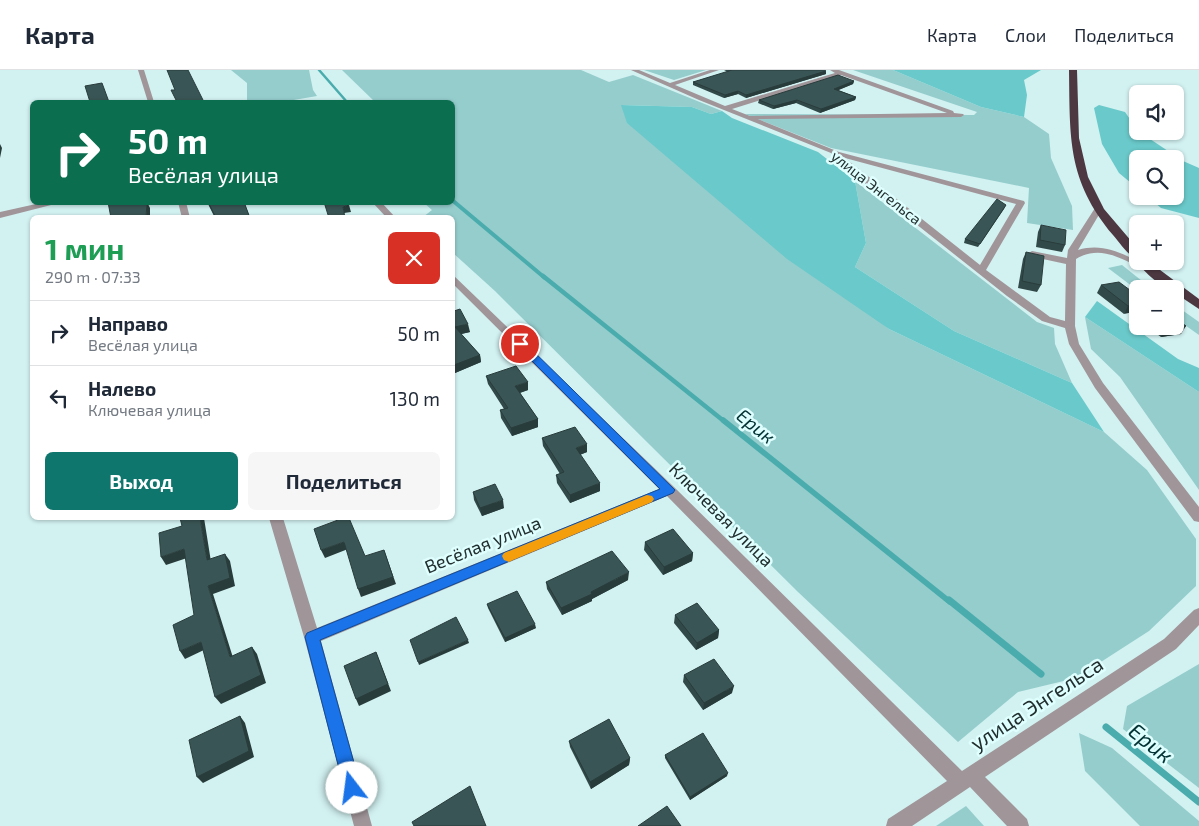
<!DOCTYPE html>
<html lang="ru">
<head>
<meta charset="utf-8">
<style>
  body { margin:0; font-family:"Exo 2",sans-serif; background:#f6f6f7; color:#1f2937; height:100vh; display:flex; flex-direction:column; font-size:19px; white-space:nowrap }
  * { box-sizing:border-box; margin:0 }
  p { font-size:16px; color:#747a83 }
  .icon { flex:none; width:28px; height:28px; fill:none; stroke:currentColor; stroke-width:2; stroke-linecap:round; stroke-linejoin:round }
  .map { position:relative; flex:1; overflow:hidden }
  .details { position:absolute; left:30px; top:145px; width:425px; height:305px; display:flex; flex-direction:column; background:#fff; border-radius:8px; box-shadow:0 1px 4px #0004 }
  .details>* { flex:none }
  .hud { position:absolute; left:30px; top:30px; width:425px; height:105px; border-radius:8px; box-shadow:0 1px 4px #0004; background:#0b6e4f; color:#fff; overflow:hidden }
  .controls { position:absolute; left:1129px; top:15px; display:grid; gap:10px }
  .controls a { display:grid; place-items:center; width:55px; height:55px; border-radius:8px; background:#fff; box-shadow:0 1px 4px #0004; font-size:25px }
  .pin { position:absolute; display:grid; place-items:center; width:42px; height:42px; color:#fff; margin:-21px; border:2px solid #fff; border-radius:50%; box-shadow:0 1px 5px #0007 }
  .me { position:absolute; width:55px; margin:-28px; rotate:345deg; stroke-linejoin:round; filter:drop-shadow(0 0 4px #0008) }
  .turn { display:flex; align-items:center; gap:18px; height:105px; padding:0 15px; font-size:22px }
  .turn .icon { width:65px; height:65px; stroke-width:2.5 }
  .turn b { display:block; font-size:35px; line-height:42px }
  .round { display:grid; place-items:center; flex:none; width:52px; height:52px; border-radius:8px; background:#f6f6f7 }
  .head { display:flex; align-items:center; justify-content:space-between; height:85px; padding:0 15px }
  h1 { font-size:30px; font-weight:700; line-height:38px; color:#1e9e55 }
  .primary-button { display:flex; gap:10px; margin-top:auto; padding:10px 15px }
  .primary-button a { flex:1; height:58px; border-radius:8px; background:#0f766e; color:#fff; font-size:20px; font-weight:700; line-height:58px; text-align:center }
  .primary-button a+a { background:#f6f6f7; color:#1f2937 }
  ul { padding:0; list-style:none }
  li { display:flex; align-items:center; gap:15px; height:65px; padding:0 15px; border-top:1px solid #e0e1e3 }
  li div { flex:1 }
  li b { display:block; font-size:19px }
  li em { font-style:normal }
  header { display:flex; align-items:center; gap:30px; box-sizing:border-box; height:70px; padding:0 25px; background:#fff; border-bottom:1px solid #e0e1e3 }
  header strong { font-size:24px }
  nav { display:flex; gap:28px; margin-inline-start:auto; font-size:18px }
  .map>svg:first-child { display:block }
  .green { fill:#95cdcd }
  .forest { fill:#6ac9ca }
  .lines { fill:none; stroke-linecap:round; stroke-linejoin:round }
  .stream-far4 { stroke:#4bacad; stroke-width:2.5 }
  .stream-far3 { stroke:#4bacad; stroke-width:4 }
  .stream-far2 { stroke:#4bacad; stroke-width:4.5 }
  .stream-far1 { stroke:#4bacad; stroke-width:5.5 }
  .stream { stroke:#4bacad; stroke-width:7 }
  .minor { fill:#a09599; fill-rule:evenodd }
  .highway { fill:#4d3841; fill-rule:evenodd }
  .wall { fill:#324949 }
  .shaded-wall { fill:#293c3c }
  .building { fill:#3a5555; stroke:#293c3c }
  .route { fill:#1a73e8; stroke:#114b97 }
  .slow { fill:#f59e0b }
  .labels { text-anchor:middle; stroke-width:5; stroke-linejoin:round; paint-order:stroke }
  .far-street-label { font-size:15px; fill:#222f2f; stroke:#dffefe }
  .street-label { font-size:18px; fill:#222f2f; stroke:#dffefe }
  .water-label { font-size:19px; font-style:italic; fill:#023233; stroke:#dffefe }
  .near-street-label { font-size:21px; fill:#222f2f; stroke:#dffefe }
  .near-water-label { font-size:22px; font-style:italic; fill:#023233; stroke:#dffefe }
</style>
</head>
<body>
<header>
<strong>Карта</strong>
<nav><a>Карта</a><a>Слои</a><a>Поделиться</a></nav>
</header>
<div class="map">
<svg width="1199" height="756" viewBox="0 0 1199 756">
  <rect width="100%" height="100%" fill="#d2f1f1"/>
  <path class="green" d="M231 0H309L313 20 317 26 282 32H249L247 30V13Z
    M342 0H581L609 12 633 5 722 41 711 44 692 37 622 35 889 259 1104 362 1147 400 1196 469V516L1149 561 1076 608 1018 622 958 672 798 522 495 221 453 183 452 148 423 147 432 140 424 133 452 132V32H375Z
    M644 0H706L674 10Z
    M853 0H893L981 37 1024 47 1049 64 1051 88 1072 136 1073 160 1027 153 1029 118 831 78 745 44 974 45 977 42Z
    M855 111 1037 252 1054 258 1055 274 1072 313 954 261 855 197 866 173Z
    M1122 195 1152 219 1137 220 1108 198Z
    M1175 235 1199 252V265L1175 248Z
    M1085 247 1199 322V420L1120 307 1091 279Z
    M1199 594V718L1123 659 1127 636Z
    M1079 663 1112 678 1199 751V756H1140L1085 701Z
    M966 736 984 756H936Z"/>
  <path class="forest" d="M893 0H1041L1024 10 1027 25 1024 47 981 37Z
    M621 35 692 37 711 44 722 41 732 48 818 82 855 111 866 173 855 197 954 261 1072 313 1104 362 889 259 787 189 627 53Z
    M1099 35 1125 42 1138 61 1183 91 1199 98V148L1161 138 1147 126H1175V89H1138L1137 118 1119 103 1102 74 1094 38Z
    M1097 231 1178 289 1199 298V322L1085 247Z"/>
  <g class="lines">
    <path class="stream-far4" d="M319 0 347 32"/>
    <path class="stream-far3" d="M452 130 545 208"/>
    <path class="stream-far2" d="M543 206 725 352"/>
    <path class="stream-far1" d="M723 350 950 532"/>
    <path class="stream" d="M949 530 1041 604
      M1106 657 1199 732"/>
    <path class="minor" d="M138 0H144L154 32H148Z
      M631 0H639L670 13 710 0H719L675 15 725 36 835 3 830 0H839L953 41 954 43 963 44 964 45 961 47 758 49 839 82 1024 131 1025 133 986 200 1050 247 1065 251 1066 194 1029 186 1027 184 1032 181 1067 188 1068 180 1095 138 1102 136 1103 138 1078 180C1101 173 1119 182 1138 191 1144 194 1148 194 1153 198L1148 201 1145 200C1121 189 1101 174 1076 189L1075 256 1079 274 1103 313 1199 437V452L1194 451 1095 318 1069 274 1065 258 1042 251 1007 226 844 97 831 83 699 30ZM841 5 947 43 750 46 732 39ZM845 88 1016 134 980 195Z
      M45 132H63L0 148V142Z
      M178 132H186L190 148H182Z
      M372 132H381L396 148H387Z
      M452 204 674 417 962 701 1164 569 1194 540 1199 538V555L1176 579 985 707 1027 749 1029 756H1007L970 717 912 756H886L888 749 947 711 667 426 321 571 372 756H354L304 567 269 448H283L317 558 659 419 452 213Z"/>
    <path class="highway" d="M1069 0H1077L1079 68 1088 107 1104 139 1138 179V189C1128 186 1120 173 1113 165 1067 110 1070 68 1069 0Z
      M1138 189V191H1148L1199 229V239L1175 223V219C1162 219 1144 202 1136 191Z"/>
  </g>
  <path class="wall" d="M724 0H824L826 4 746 28 738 24 724 28 693 15V12L728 2Z
    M854 11 853 14 838 20 856 27 855 30 820 43 796 33 773 39 758 33 759 30Z
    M207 132H244L250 148H215Z
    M1006 135 1004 139 978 177 964 173 965 169Z
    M1041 155 1065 175 1062 182 1036 177 1038 162Z
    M1026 182 1041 215 1037 222 1018 218 1023 189Z
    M1101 215 1138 226 1124 244 1097 223Z
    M452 240 470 262 461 264 480 285 481 292 455 303 452 299Z
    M1146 256H1175L1181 264 1161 267Z
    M486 306 528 320 520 323 538 349V357L512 366 501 348 500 340 504 339 488 314Z
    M542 368 587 382 580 385 600 421 570 433 557 413 556 405 560 404 543 376Z
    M473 422 504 438 482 446 474 430Z
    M645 472 693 483 692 491 663 505 644 480Z
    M628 510 592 529V531L562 545 547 519 546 512Z
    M487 534 536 558 505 572 488 538Z
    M675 545 719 560 718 568 696 580 674 553Z
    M684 605 732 623 703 640 683 612Z
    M569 671 630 688 629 695 591 719 570 677Z
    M665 685 727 706 690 730 665 688Z"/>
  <path class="shaded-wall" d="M826 1V4L746 28V25Z
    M854 11 853 14 834 22V19Z
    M738 21V24L724 28 725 25Z
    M856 27 855 30 820 43 821 39Z
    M797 30 796 33 773 39 774 36Z
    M0 74 2 78 0 88Z
    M147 132 150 138V148H146Z
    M349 135 351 142 344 143 343 137Z
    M1138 234V241L1124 244 1128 236Z
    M468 254 470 262 457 265 455 257Z
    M1186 256 1181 264 1161 267 1166 260Z
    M480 285 481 292 455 303 454 295Z
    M528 312V320L516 324 515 316Z
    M538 349V357L512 366 511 358Z
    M587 374V382L576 386V378Z
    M600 413V421L570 433V425Z
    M503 430 504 438 482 446 480 438Z
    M200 448H204L212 498 207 490Z
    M344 472 348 479 325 488 321 480Z
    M184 479 190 487 166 495 161 487Z
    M384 480 396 514 361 527 358 519Z
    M693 483 692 491 663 505 664 497Z
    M225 484 230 491 235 516 213 524 235 594 230 587 208 516Z
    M629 502 628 510 592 529V531L562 545 561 538Z
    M535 554 536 558 505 572V568Z
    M719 560 718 568 696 580 697 573Z
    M468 570 469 573 419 595 418 592Z
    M201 572 206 579 185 589 180 581Z
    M252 577 257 584 266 613 221 634 215 627Z
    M376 582 391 621 359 636 356 629Z
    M734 616 732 623 703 640 704 633Z
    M240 646 245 653 254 687 203 713 197 707Z
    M630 688 629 695 591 719 590 712Z
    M728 703 727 706 690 730V727Z"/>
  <path class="building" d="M167 0H188L204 32H177L171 20H175Z
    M732 0H824L826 1 746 25 738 21 725 25 693 12Z
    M838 5 854 11 834 19 856 27 821 39 797 30 774 36 759 30Z
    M102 13 109 32H90L85 16Z
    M997 129 1006 135 980 174 965 169Z
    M108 132H147L146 148H111Z
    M208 132H244L250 148H216Z
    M324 132H348L349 135 343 137 345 148H329Z
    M1041 155 1066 160 1065 175 1040 170Z
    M1026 182 1044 186 1041 215 1022 211Z
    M1119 212 1138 226V234L1128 236 1101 215Z
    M460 239 468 254 455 257 480 285 454 295 452 293V240L454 241Z
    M1175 248 1186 256 1166 260 1162 256H1175Z
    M516 296 528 312 515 316 538 349 511 358 500 340 508 338 486 306Z
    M575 357 587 374 576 378 600 413 570 425 556 405 564 402 542 368Z
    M495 414 503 430 480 438 473 422Z
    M180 448H200L207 490 225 484 230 508 208 516 230 587 252 577 261 605 215 627 201 572 180 581 173 555 194 545 184 479 161 487 159 463 182 456Z
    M338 448H349L365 486 384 480 393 507 358 519 344 472 321 480 314 459 338 450Z
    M673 459 693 483 664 497 645 472Z
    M612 481 629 502 591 522 592 524 561 538 546 512Z
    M517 521 535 554 505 568 487 534Z
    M697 533 719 560 697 573 675 545Z
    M456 547 468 570 418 592 410 570Z
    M376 582 388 614 356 629 344 596Z
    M714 589 734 616 704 633 684 605Z
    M240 646 249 681 197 707 189 670Z
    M609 649 630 688 590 712 569 671Z
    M703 663 728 703 690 727 665 685Z
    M470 716 486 756H414L412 752Z
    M667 736 681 756H638Z"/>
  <path class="route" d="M520 271 524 272 675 420 673 423 320 570 361 718 358 724 352 727 347 724 344 718 305 567 307 563 660 419 515 274Z"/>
  <path class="slow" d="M647 425 652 426 654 429 652 432 513 490 509 492 504 490 502 486 504 483Z"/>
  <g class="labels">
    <g class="far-street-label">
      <text transform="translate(876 118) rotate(38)" y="5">улица Энгельса</text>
    </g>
    <g class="street-label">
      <text transform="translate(721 445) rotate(45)" y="6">Ключевая улица</text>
      <text transform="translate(483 475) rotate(-22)" y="6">Весёлая улица</text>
    </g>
    <g class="water-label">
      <text transform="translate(756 356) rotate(39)" y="7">Ерик</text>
    </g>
    <g class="near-street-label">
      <text transform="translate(1037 634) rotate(-33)" y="7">улица Энгельса</text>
    </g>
    <g class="near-water-label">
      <text transform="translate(1151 673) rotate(39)" y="8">Ерик</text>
    </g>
  </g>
</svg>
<div class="controls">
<a><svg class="icon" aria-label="sound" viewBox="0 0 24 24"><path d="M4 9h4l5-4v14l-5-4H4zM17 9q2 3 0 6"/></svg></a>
<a><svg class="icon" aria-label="search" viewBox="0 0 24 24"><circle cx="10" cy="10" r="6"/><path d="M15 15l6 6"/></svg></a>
<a>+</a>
<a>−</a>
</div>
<div class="pin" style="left:520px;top:274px;background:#d93025"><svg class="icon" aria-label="arrive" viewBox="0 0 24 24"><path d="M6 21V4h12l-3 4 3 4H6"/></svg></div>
<svg class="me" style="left:352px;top:718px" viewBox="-20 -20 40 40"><circle r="19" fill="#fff"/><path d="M0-13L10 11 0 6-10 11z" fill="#1a73e8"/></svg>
<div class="hud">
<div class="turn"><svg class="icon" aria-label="right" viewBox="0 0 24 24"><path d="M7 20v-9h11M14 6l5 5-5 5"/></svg><div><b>50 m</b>Весёлая улица</div></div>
</div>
<section class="details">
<div class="head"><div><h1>1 мин</h1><p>290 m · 07:33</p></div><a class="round" style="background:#d93025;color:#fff"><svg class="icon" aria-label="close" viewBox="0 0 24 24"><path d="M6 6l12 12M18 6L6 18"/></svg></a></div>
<ul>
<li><svg class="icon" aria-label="right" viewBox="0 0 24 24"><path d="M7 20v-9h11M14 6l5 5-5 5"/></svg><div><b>Направо</b><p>Весёлая улица</p></div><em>50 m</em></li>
<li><svg class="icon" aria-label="left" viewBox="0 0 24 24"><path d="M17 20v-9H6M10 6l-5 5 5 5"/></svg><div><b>Налево</b><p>Ключевая улица</p></div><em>130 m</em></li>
</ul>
<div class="primary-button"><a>Выход</a><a>Поделиться</a></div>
</section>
</div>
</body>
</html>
